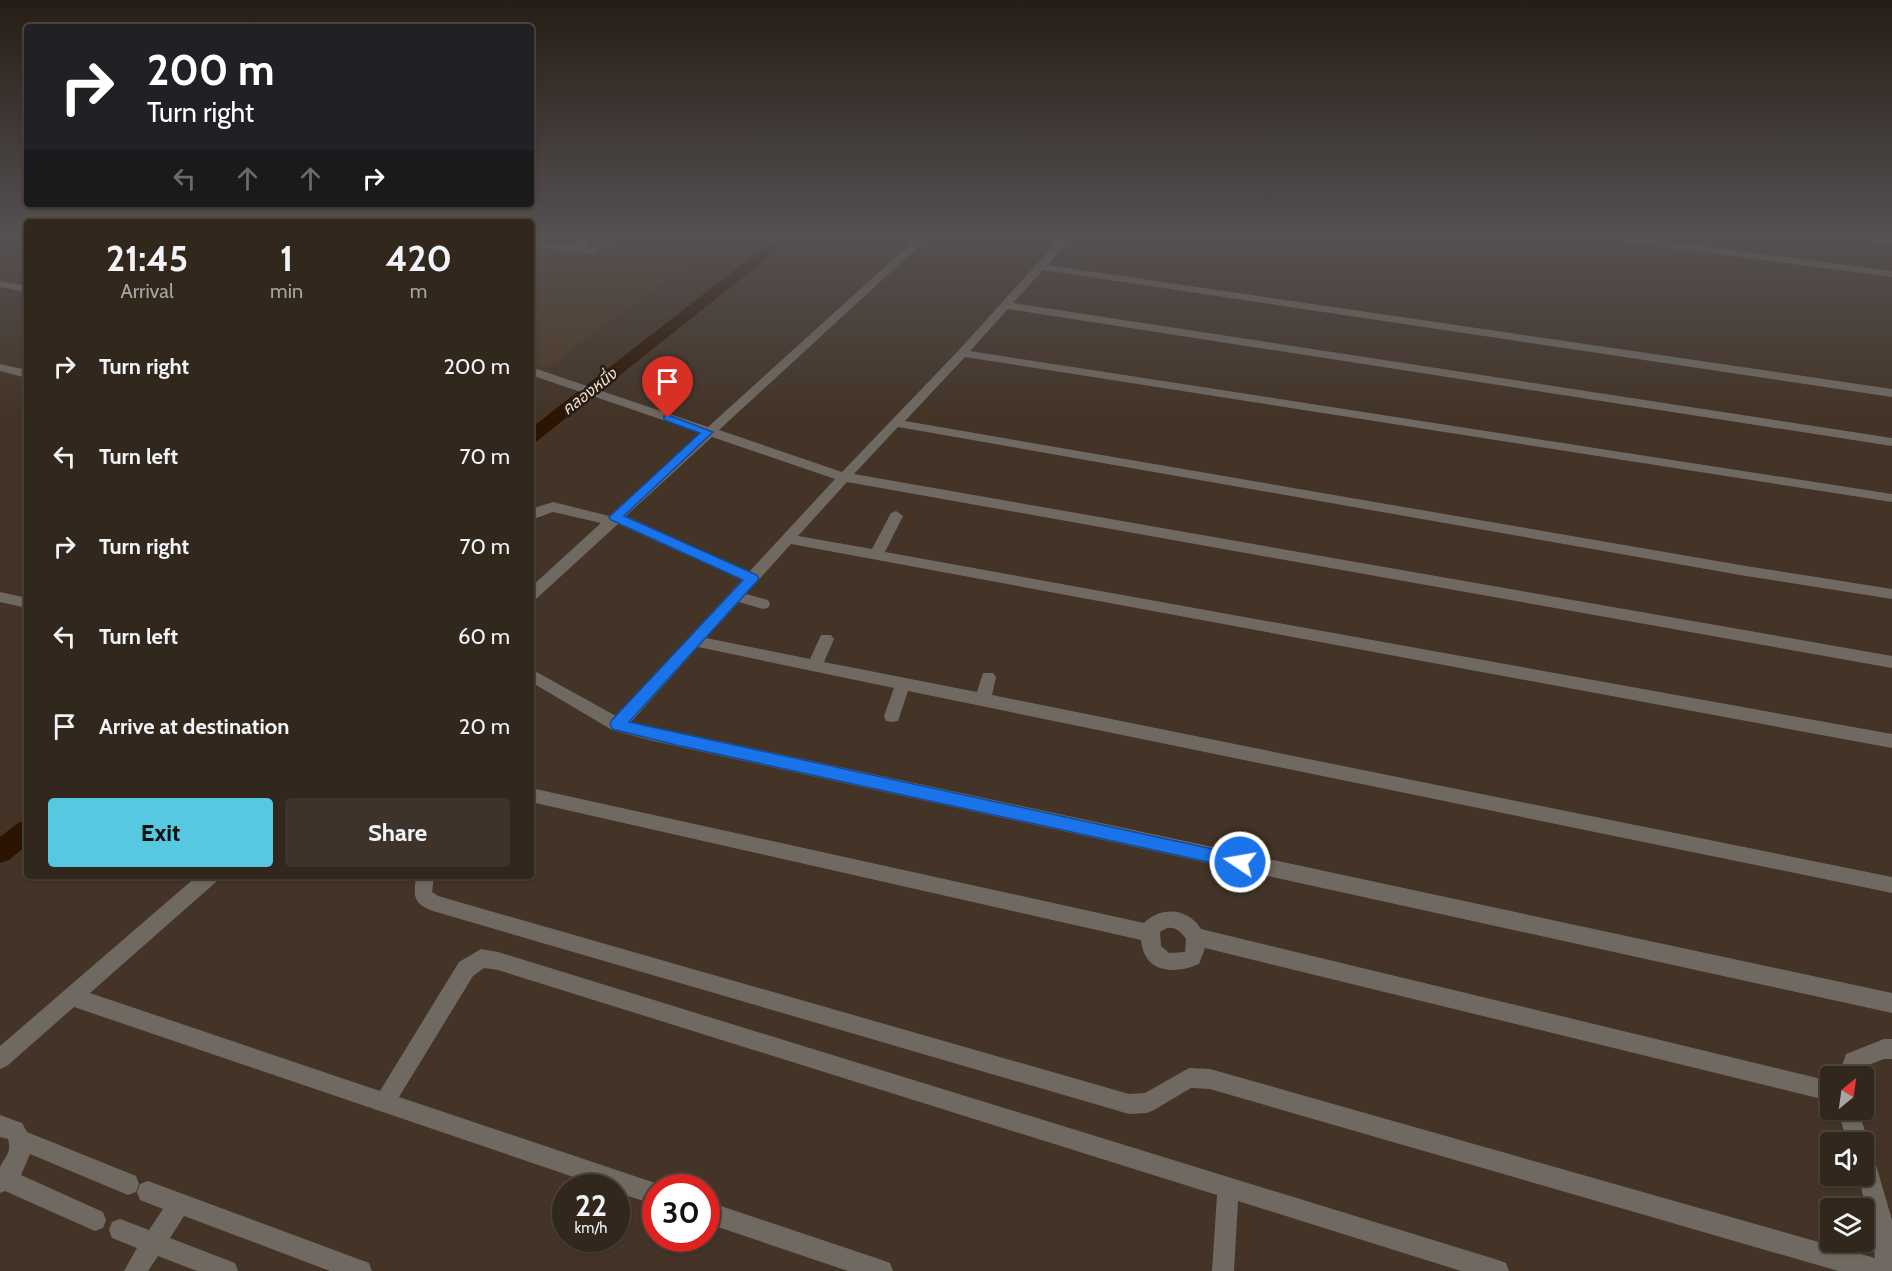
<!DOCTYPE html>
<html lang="en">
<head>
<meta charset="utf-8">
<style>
  body { margin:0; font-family:Cabin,"Noto Sans Thai",sans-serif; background:#3d332a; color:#f1f3f6; height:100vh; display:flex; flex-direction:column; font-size:22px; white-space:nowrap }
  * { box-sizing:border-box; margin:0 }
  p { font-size:20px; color:#a8a5a4 }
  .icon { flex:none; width:33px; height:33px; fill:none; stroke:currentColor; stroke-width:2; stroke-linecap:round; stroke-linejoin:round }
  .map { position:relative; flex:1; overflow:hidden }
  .side { position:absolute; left:24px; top:219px; width:510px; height:660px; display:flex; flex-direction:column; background:#32271d; border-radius:6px; box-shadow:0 2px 4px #0004,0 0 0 2px #4d443b }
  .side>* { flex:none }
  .guide { position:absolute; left:24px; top:24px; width:510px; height:183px; border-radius:6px; box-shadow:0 2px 4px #0004,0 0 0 2px #4d443b; background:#202124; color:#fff; overflow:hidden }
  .needle { width:39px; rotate:29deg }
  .controls { position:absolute; left:1820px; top:1066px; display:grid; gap:12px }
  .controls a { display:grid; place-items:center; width:54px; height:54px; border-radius:6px; background:#32271d; box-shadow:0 2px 4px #0004,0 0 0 2px #4d443b; font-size:30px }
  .speed { position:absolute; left:552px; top:1174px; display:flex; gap:12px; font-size:30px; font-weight:700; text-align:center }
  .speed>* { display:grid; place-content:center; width:78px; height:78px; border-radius:50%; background:#32271d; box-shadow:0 2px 4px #0004,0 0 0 2px #4d443b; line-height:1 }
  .speed small { font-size:15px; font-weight:400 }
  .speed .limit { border:9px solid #d22; background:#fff; color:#111 }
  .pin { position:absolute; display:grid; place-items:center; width:51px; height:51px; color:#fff; margin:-62px -26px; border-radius:50% 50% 50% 0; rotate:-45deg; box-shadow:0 0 6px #0007 }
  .pin .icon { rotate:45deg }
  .me { position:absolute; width:66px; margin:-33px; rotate:282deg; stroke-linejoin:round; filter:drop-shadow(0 0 4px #0008) }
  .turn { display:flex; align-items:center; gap:21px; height:126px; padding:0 24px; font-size:27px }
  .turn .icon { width:78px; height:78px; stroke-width:2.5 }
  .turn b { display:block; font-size:42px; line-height:51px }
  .lanes { display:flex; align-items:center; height:57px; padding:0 24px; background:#0003; justify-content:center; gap:30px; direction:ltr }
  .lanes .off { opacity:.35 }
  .eta { display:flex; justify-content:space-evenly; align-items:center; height:102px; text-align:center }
  .eta b { font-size:36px; font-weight:700; line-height:42px }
  .cta { display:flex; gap:12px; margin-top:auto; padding:12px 24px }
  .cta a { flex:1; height:69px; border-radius:6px; background:#56c9e1; color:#111; font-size:24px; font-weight:700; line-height:69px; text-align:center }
  .cta a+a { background:#3d332a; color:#f1f3f6 }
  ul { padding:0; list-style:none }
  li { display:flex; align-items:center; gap:18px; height:90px; padding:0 24px }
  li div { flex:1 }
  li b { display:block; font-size:22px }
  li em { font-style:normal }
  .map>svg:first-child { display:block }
  .built { fill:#4c3926 }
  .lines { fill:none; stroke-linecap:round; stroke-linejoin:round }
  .canal { fill:#2c1400; fill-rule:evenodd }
  .minor { fill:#706962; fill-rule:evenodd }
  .route { fill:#1a73e8; stroke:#114b97; stroke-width:1.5 }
  .labels { text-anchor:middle; stroke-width:5; stroke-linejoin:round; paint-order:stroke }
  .far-water-label { font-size:16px; font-style:italic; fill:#fbddc2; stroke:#241d17 }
</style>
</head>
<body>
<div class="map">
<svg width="1892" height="1271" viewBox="0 0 1892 1271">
  <rect width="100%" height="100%" fill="#433427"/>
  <path class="built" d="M0 235H27V287L0 282Z
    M531 235H729L547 368 531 365Z"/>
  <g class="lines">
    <path class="canal" d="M780 235H796L537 441 531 443V428Z
      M27 820V845L9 860 0 863V837L18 823Z"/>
    <path class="minor" d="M585 235H596L584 247 592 249 610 235H621L594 255 531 246V240L573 246Z
      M920 235H931L719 430 842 472 958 351 1063 235H1074L1047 265 1892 389V397L1043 270 1013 303 1892 438V446L1008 309 970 351 1892 494V502L965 357 905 421 1746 566 1892 589V599L1746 576 898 427 854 474 1892 656V668L847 482 798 536 872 549 891 513 896 511 903 516 885 552 1892 734V748L791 544 746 594 768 600 770 604 768 608 763 609 739 602 706 638 810 659 821 635H831L834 639 824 662 977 692 983 673H993L996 677 992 695 1892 877V893L908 691 898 721 892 722 886 721 884 716 894 688 698 647 631 722 1892 993V1013L653 741 612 730 531 682V669L616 716 742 580 618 524 536 599 531 600V587L601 523 553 512 531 520V509L553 502 609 516 701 433 531 375V367L708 427ZM712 437 835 479 749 572 626 516Z
      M1589 235H1618L1892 271V277L1594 238Z
      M1839 235 1892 238V244L1844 238Z
      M0 281 27 286V292L0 287Z
      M0 364 27 370V378L0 371Z
      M0 592 27 598V608L0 602Z
      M531 788 1144 923C1161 906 1188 908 1201 929L1830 1081V1101L1205 948 1199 964C1174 975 1144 973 1141 940L531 802ZM1167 928C1176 927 1181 932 1186 939L1185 952 1169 953 1161 946 1160 932Z
      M197 876H219L216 882 90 993 380 1091 459 962 481 949 498 952 1498 1260 1506 1263 1509 1271H1461L1238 1201 1234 1271H1212L1217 1195 498 970 484 968 473 976 399 1097 664 1186V1188H656V1205L616 1192V1188H606L74 1007 7 1066 0 1069V1046Z
      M416 876H434L432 892 438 896 1129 1094 1145 1093 1189 1068 1210 1069 1875 1258 1871 1227 1858 1176H1863V1143H1847L1838 1110H1858L1869 1143 1866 1149 1871 1150 1874 1158 1892 1220V1271H1838L1210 1089 1191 1088 1154 1110 1147 1113 1129 1114 433 911C412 903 414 896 416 876Z
      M1884 1039H1892V1059H1884L1861 1068 1858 1077H1838L1846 1054Z
      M0 1115 22 1123 27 1132 136 1176 139 1184 136 1192 128 1195 30 1154 21 1175 103 1212 106 1220 103 1228 95 1231 5 1191 0 1193C0 1186 0 1173 0 1167 5 1156 12 1153 8 1139L0 1137Z
      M148 1181 361 1260 369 1263 372 1271H330L184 1216 170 1238 235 1263 238 1271H197L158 1256 148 1271H124L137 1248 112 1238 109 1230 112 1222 120 1219 149 1230 163 1209 140 1200 137 1192 140 1184Z
      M706 1201 882 1260 890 1263 893 1271H848L706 1223Z"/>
  </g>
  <linearGradient id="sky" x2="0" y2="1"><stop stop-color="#251d15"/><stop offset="0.57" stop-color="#555052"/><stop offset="1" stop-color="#555052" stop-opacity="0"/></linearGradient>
  <rect width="1892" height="413" fill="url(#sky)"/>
  <path class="route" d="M668 415 713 432 624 516 757 575 759 579 629 722 1240 855 1246 857 1248 862 1246 867 1240 869 676 745 612 729 610 724 612 720 743 580 611 520 609 517 700 433 664 420V416Z"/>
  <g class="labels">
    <g class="far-water-label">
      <text transform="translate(589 391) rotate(-38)" y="6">คลองหนึ่ง</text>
    </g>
  </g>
</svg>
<div class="controls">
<a><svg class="needle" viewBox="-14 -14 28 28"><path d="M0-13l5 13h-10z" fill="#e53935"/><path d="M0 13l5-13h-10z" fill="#a8a5a4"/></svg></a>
<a><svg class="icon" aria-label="sound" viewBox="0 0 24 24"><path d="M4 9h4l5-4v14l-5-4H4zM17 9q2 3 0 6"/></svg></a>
<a><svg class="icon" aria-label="layers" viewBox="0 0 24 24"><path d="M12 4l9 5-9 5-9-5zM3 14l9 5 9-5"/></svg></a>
</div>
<div class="speed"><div>22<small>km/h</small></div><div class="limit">30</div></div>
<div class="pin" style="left:668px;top:418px;background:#d93025"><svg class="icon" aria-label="arrive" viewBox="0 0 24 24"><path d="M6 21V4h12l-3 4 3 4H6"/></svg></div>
<svg class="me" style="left:1240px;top:862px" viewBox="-20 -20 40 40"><circle r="17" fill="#1a73e8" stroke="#fff" stroke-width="3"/><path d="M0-11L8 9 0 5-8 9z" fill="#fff"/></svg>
<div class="guide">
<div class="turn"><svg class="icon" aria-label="right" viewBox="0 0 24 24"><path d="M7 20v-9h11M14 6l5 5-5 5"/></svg><div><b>200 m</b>Turn right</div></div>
<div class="lanes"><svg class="icon off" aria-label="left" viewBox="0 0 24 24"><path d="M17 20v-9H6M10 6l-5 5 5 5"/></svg><svg class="icon off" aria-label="ahead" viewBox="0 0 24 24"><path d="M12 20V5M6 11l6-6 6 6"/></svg><svg class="icon off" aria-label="ahead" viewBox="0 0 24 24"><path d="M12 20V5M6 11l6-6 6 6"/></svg><svg class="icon" aria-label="right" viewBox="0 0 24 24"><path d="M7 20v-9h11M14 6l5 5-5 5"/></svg></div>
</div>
<section class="side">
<div class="eta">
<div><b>21:45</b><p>Arrival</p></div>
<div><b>1</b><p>min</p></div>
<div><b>420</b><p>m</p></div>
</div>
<ul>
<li><svg class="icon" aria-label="right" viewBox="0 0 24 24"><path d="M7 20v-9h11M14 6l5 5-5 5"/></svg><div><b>Turn right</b></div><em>200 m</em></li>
<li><svg class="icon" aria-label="left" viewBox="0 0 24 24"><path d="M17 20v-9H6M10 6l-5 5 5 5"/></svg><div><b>Turn left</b></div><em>70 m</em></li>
<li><svg class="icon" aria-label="right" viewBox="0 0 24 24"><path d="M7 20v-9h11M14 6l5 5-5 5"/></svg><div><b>Turn right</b></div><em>70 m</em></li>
<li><svg class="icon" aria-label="left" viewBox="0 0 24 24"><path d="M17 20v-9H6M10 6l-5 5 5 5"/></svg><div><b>Turn left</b></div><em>60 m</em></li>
<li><svg class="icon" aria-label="arrive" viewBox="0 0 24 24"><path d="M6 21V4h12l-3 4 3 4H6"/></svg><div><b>Arrive at destination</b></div><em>20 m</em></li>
</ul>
<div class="cta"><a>Exit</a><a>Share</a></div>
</section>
</div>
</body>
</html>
